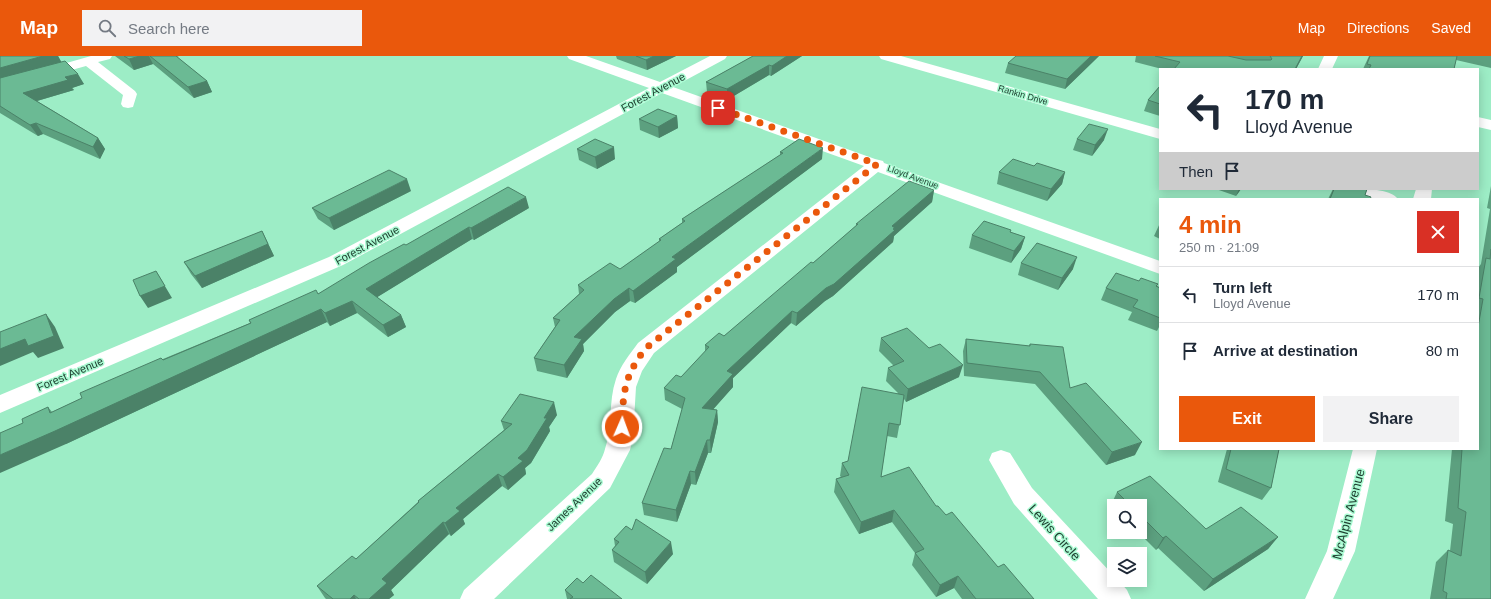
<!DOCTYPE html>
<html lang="en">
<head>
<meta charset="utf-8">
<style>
  body { margin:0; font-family:Arial,sans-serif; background:#f2f2f3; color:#1f2937; height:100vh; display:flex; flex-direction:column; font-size:15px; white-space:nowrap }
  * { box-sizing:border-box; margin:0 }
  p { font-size:13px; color:#747a83 }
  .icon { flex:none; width:22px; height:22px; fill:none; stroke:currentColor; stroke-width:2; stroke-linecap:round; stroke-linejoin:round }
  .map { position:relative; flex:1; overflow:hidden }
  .panel { position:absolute; left:1159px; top:142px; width:320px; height:252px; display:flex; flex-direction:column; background:#fff; border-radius:0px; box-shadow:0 2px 10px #0003 }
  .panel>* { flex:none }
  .guide { position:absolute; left:1159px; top:12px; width:320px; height:122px; border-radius:0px; box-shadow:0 2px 10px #0003; background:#fff; color:#1f2937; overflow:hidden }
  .buttons { position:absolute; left:1107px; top:443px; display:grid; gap:8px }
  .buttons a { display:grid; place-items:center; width:40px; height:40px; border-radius:0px; background:#fff; box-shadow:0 2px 10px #0003; font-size:20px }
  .pin { position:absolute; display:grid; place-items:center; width:34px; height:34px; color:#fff; margin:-17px; border-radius:8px; box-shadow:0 2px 6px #0006 }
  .me { position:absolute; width:44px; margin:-22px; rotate:2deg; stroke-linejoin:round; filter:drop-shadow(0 0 3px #0008) }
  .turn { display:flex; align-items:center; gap:14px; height:84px; padding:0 20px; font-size:18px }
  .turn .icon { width:52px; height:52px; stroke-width:2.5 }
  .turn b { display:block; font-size:28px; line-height:34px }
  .then { display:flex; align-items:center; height:38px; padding:0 20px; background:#0003; gap:8px; font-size:15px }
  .round { display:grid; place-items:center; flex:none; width:42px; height:42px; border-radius:0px; background:#f2f2f3 }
  .summary { display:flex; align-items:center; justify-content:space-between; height:68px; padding:0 20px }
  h1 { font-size:24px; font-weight:800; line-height:30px; color:#ea580c }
  .primary-button { display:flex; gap:8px; margin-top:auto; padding:8px 20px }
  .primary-button a { flex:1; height:46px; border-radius:0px; background:#ea580c; color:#fff; font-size:16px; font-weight:800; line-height:46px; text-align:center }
  .primary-button a+a { background:#f2f2f3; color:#1f2937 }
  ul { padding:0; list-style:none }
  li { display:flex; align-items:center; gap:12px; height:56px; padding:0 20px; border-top:1px solid #e0e1e3 }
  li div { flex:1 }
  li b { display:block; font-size:15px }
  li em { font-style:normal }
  header { display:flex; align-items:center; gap:24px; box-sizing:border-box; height:56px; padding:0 20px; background:#ea580c; color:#fff }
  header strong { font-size:19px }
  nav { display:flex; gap:22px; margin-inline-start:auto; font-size:14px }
  .search { width:280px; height:36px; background:#f2f2f3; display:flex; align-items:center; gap:10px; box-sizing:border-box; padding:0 14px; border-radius:0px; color:#747a83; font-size:15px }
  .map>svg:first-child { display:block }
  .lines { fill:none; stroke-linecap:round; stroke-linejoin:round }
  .minor { fill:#fff; fill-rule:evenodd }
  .wall { fill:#5ca07f }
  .shaded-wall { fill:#4b8268 }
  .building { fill:#6bba94; stroke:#4b8268 }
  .route { stroke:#ea580c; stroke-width:7; stroke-dasharray:0 12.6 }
  .labels { text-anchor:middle; stroke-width:3; stroke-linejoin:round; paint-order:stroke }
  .far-street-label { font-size:9px; fill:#204132; stroke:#aafbd3 }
  .street-label { font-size:11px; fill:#204132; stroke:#aafbd3 }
  .near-street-label { font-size:13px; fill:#204132; stroke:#aafbd3 }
</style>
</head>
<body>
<header>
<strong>Map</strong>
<div class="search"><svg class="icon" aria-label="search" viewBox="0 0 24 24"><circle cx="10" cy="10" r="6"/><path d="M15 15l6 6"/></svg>Search here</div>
<nav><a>Map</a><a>Directions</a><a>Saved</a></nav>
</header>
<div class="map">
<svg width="1491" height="543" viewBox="0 0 1491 543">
  <rect width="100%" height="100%" fill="#9dedc6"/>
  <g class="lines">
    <path class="minor" d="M91 0H112L110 3 98 6 135 35 137 38 133 51 128 52 123 51 121 48 123 39 86 10 0 34V26Z
      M567 0H586L660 26 710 0H727L725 3 673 31 875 103 883 105 884 107 1160 205V218L878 116 654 297 642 315 636 331 633 381 630 394 610 432 494 543H460L464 534 592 418C597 410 603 402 605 393 613 371 608 346 616 323 620 310 630 298 638 287L864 110 662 37 343 209 0 357V339L329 201 649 32 569 3Z
      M879 0H901L1160 73V83L881 3Z
      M1324 0H1338L1332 13H1318Z
      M1478 61 1491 64V74L1478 71Z
      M1346 133C1359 133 1389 131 1398 143 1384 143 1354 145 1346 133Z
      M1416 133H1432L1431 143H1413Z
      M1353 393H1377L1355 495 1333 543H1305L1327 495Z
      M1001 394 1010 397 1032 432 1114 520V524H1118L1127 534 1131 543H1098L1014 448 989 404 992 397Z"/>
  </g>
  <path class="wall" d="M0 0H58L61 6 84 28 72 32 74 34 37 45 98 82 105 93 100 103 43 78 38 80 0 57Z
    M115 0H179L177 1 207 25 212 36 194 42 153 8 134 14Z
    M616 0H676L647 14 617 3Z
    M753 0H802L771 20 769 19 727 44 707 36 706 26Z
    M1099 0 1065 33 1005 17 1008 7Z
    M1136 0H1303L1296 13H1162L1135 6Z
    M1369 0H1491V12L1456 4 1454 13H1363Z
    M1160 30V60L1144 55 1148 44Z
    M677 60 678 72 659 82 640 74 639 63Z
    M1077 83 1104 84 1092 100 1073 94Z
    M577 93 615 103 597 113 579 104Z
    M780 96 822 103 677 211V216L635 247 630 245 615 256 583 288 584 295 567 322 537 315 534 302 555 271 553 262 579 238 578 229 620 213 659 186V183L682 167V163L780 99Z
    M1034 110 1065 116 1062 128 1047 145 997 128 999 116Z
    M1491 130V543H1430L1436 506 1448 494 1450 495 1453 468 1445 465 1452 393H1478V212L1481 208 1490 153 1487 152Z
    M1216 133H1241L1236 140Z
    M1333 133H1367L1365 139 1370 143H1328Z
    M934 134 932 146 894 180 893 186 833 240 825 245 796 270 791 267 733 322V331L713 353 717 354 718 366 711 397H708L696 429 691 428 677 466 644 459 642 447 671 393 682 353 665 344 664 332 681 321 705 296V289L724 280 813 207 856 170V168Z
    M411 135 334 174 318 163 312 152Z
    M529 152 474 184 472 183 377 241 401 259 406 271 388 281 357 257 330 270 327 266 66 388 23 367 48 351 52 356 82 342 163 303 250 267 249 264 318 238 406 189Z
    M1160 167V183L1154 180Z
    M1011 174 1010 176 1025 181 1021 193 1011 207 969 192 972 179Z
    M262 175 274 200 202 232 191 218 184 206Z
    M1021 207 1073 213 1058 234 1018 219Z
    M1139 225 1158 228 1157 230 1160 232V269L1157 275 1128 264 1132 256 1101 244 1106 232Z
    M881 282 959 321 906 346 904 343 897 382 887 380 881 421 936 450 946 459 998 511 1034 543H962L954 532 936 541 912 509 915 497 892 466 859 478 834 436 836 423 841 421 840 420 842 407 848 405 898 337 886 325 888 312 894 310 879 295Z
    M966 283 1029 290 1030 288 1070 332 1135 399 1106 409 1035 328 964 320 963 295Z
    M557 359 549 371 550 375 531 407 525 412 526 418 508 434 502 430 463 463 465 468 451 480 449 478 391 534 394 539 389 543H326L325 542 317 530 356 503 418 446V445L504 374 501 365Z
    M1227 393H1279L1271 432 1262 444 1218 426Z
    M1117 436 1206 473 1278 481 1268 493 1204 535 1158 492 1156 494 1138 476H1140V450H1114V452L1111 449Z
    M614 483 673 498 647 528 614 506 612 494 615 490Z
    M583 527 622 543H567L565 534Z"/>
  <path class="shaded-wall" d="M43 0H58L62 7 0 24V12Z
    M140 0H149L153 8 134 14 129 3Z
    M654 0H676L647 14 646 4Z
    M787 0H802L771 20 772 10Z
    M1091 0H1099L1065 33 1067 23Z
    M1302 0H1303L1296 13H1295Z
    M769 9V19L727 44V33Z
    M78 18 84 28 72 32 74 34 30 47 23 37 65 21Z
    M207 25 212 36 194 42 188 31Z
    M677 60 678 72 659 82 658 71Z
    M36 67 43 78 38 80 30 69Z
    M1108 73 1104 84 1092 100 1095 89Z
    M98 82 105 93 100 103 93 91Z
    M614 91 615 103 597 113 595 101Z
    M823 92 822 103 677 211V216L635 247 633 235 672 201Z
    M1065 116 1062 128 1047 145 1051 133Z
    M407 123 411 135 334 174 329 162Z
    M1239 133H1241L1236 140Z
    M934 134 932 146 894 180 893 186 833 240 825 245 796 270 797 257 892 170Z
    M526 141 529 152 474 184 471 172Z
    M469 171 472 183 371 245 366 233Z
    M262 175 274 200 202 232 195 220Z
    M1025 181 1021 193 1011 207 1014 195Z
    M1077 201 1073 213 1058 234 1062 222Z
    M156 215 172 242 148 252 140 240Z
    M629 232 630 245 615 256 583 288 584 295 567 322 564 309 574 281 614 243Z
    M352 245 357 257 330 270 325 257Z
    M321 253 327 266 66 388 0 417V399Z
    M792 255 791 267 733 322V331L703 365 702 352 727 315Z
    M46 258 55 271 64 292 38 302 33 296 0 310V293Z
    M401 259 406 271 388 281 383 269Z
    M963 309 959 321 906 346 908 333Z
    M554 346 557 359 549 371 550 375 531 407 525 412 526 418 508 434 503 421 518 402Z
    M717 354 718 366 711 397 710 384Z
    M707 384 708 397 696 429 695 416Z
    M1142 386 1135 399 1106 409 1112 396Z
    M690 415 691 428 677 466 676 454Z
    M498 418 502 430 463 463 465 468 451 480 445 467 456 452Z
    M894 454 892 466 859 478 861 466Z
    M443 466 449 478 391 534 394 539 389 543H369L382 523Z
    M1166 480 1158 492 1156 494 1163 482Z
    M1278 481 1268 493 1204 535 1213 523Z
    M671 486 673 498 647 528 645 516Z
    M958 520 954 532 936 541 940 529Z
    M354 539 356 543H350Z"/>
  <path class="building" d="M0 0H43L0 12Z
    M124 0H140L129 3Z
    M150 0H176L207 25 188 31Z
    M636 0H654L646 4Z
    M753 0H787L772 10 769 9 727 33 706 26Z
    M1016 0H1091L1067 23 1008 7Z
    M1155 0H1228L1246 4H1271L1272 3 1270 0H1302L1295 13H1174L1180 6Z
    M1370 0H1457L1454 13H1369L1371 9 1367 8Z
    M65 5 78 18 65 21 68 24 23 37 98 82 93 91 36 67 30 69 0 50V22Z
    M1160 30V48L1148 44Z
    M658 53 677 60 658 71 639 63Z
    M1089 68 1108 73 1095 89 1077 83Z
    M595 83 614 91 595 101 577 93Z
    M799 83 823 92 672 201 676 203 633 235 629 232 614 243 574 281 582 283 564 309 534 302 560 264 553 262 584 234 578 229 610 207 620 213 661 184 659 183 685 165 682 163 783 97 780 96Z
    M1013 103 1034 110 1037 107 1065 116 1051 133 999 116Z
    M389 114 407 123 329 162 312 152Z
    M909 125 934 134 892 170 895 172 893 173 895 174 834 228 826 232 797 257 792 255 727 315 733 318 702 352 717 354 710 384H707L695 416 690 415 676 454 642 447 664 392 671 393 685 342 664 332 676 319 681 321 709 291 705 289 719 277 724 280 811 206 813 207 858 168H856Z
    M508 131 526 141 471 172 469 171 366 233 401 259 383 269 352 245 325 257 321 253 55 375 0 399V377L23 367 22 363 48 351 50 357 82 342 80 337 161 302 163 304 251 267 249 264 316 234 318 238 369 207 404 188 406 189Z
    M1334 133H1367L1365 139 1371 141 1370 143H1330Z
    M984 165 1011 174 1010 176 1025 181 1014 195 972 179Z
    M262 175 268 188 195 220 184 206Z
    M1037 187 1077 201 1062 222 1021 207Z
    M1491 193V543H1446L1447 537 1443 535 1448 494 1461 500 1466 456 1458 452 1462 393H1478V271L1483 243 1479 242 1486 202 1490 203Z
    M156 215 165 230 140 240 133 224Z
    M1116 217 1139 225 1141 222 1158 228 1156 230 1160 232V262L1133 251 1138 244 1106 232Z
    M46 258 54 280 28 290 25 283 0 293V276Z
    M907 272 929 292 940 288 963 309 908 333 888 312 904 305 881 282Z
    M966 283 1030 290V288L1063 291 1070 332 1086 327 1142 386 1112 396 1040 316 967 307Z
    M862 331 904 339 900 369 889 367 881 421 909 411 936 450H938L946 459 952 456 998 511 1004 508 1034 543H976L958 520 940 529 915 497 924 493 894 454 861 466 836 423 849 419 842 407 848 405Z
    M520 338 554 346 544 362H547L527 394 518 402 523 405 503 421 498 418 456 452 460 455 445 467 443 466 382 523 387 527 369 543H359L354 539 350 543H333L317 530 352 500 356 503 419 446 418 445 512 368 501 365Z
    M1231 393H1279L1271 432 1226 413Z
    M1150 420 1206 473 1241 451 1278 481 1213 523 1166 480 1163 482 1140 459V450H1131L1117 436Z
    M636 463 671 486 645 516 612 494 619 486 614 483 626 470 632 474Z
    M591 519 622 543H570L573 541 565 534 577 522 583 527Z"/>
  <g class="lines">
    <path class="route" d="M622 371C623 336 624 320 646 292L877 108 718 52"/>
  </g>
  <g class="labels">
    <g class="far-street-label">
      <text transform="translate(1023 39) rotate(16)" y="3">Rankin Drive</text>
      <text transform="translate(913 121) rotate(20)" y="3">Lloyd Avenue</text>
    </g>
    <g class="street-label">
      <text transform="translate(653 36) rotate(-28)" y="4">Forest Avenue</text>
      <text transform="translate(367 189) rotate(-28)" y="4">Forest Avenue</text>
      <text transform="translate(70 318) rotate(-23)" y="4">Forest Avenue</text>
      <text transform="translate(574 448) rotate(-44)" y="4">James Avenue</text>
    </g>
    <g class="near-street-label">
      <text transform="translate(1348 458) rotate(-75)" y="5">McAlpin Avenue</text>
      <text transform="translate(1055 476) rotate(48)" y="5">Lewis Circle</text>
    </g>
  </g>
</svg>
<div class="buttons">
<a><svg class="icon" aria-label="search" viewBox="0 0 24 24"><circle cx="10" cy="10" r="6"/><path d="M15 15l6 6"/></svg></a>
<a><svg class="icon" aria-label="layers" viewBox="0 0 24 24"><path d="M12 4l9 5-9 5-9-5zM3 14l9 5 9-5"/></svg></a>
</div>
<div class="pin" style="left:718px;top:52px;background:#d93025"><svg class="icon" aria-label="arrive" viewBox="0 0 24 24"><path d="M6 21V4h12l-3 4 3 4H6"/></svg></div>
<svg class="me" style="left:622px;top:371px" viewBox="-20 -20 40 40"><circle r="17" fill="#ea580c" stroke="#fff" stroke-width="3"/><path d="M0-11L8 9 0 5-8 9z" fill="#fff"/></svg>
<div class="guide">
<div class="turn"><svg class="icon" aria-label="left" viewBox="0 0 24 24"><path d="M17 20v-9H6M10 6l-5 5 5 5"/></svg><div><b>170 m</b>Lloyd Avenue</div></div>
<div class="then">Then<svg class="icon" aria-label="arrive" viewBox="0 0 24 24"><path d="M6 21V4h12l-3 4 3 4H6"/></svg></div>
</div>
<section class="panel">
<div class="summary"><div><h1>4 min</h1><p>250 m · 21:09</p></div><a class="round" style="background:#d93025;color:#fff"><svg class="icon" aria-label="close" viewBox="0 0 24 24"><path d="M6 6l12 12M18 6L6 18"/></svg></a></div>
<ul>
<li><svg class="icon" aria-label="left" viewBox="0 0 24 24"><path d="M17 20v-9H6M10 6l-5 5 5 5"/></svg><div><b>Turn left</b><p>Lloyd Avenue</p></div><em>170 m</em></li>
<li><svg class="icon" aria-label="arrive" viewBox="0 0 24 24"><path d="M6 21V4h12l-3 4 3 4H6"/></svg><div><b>Arrive at destination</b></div><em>80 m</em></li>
</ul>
<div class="primary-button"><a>Exit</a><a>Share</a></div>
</section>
</div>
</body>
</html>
